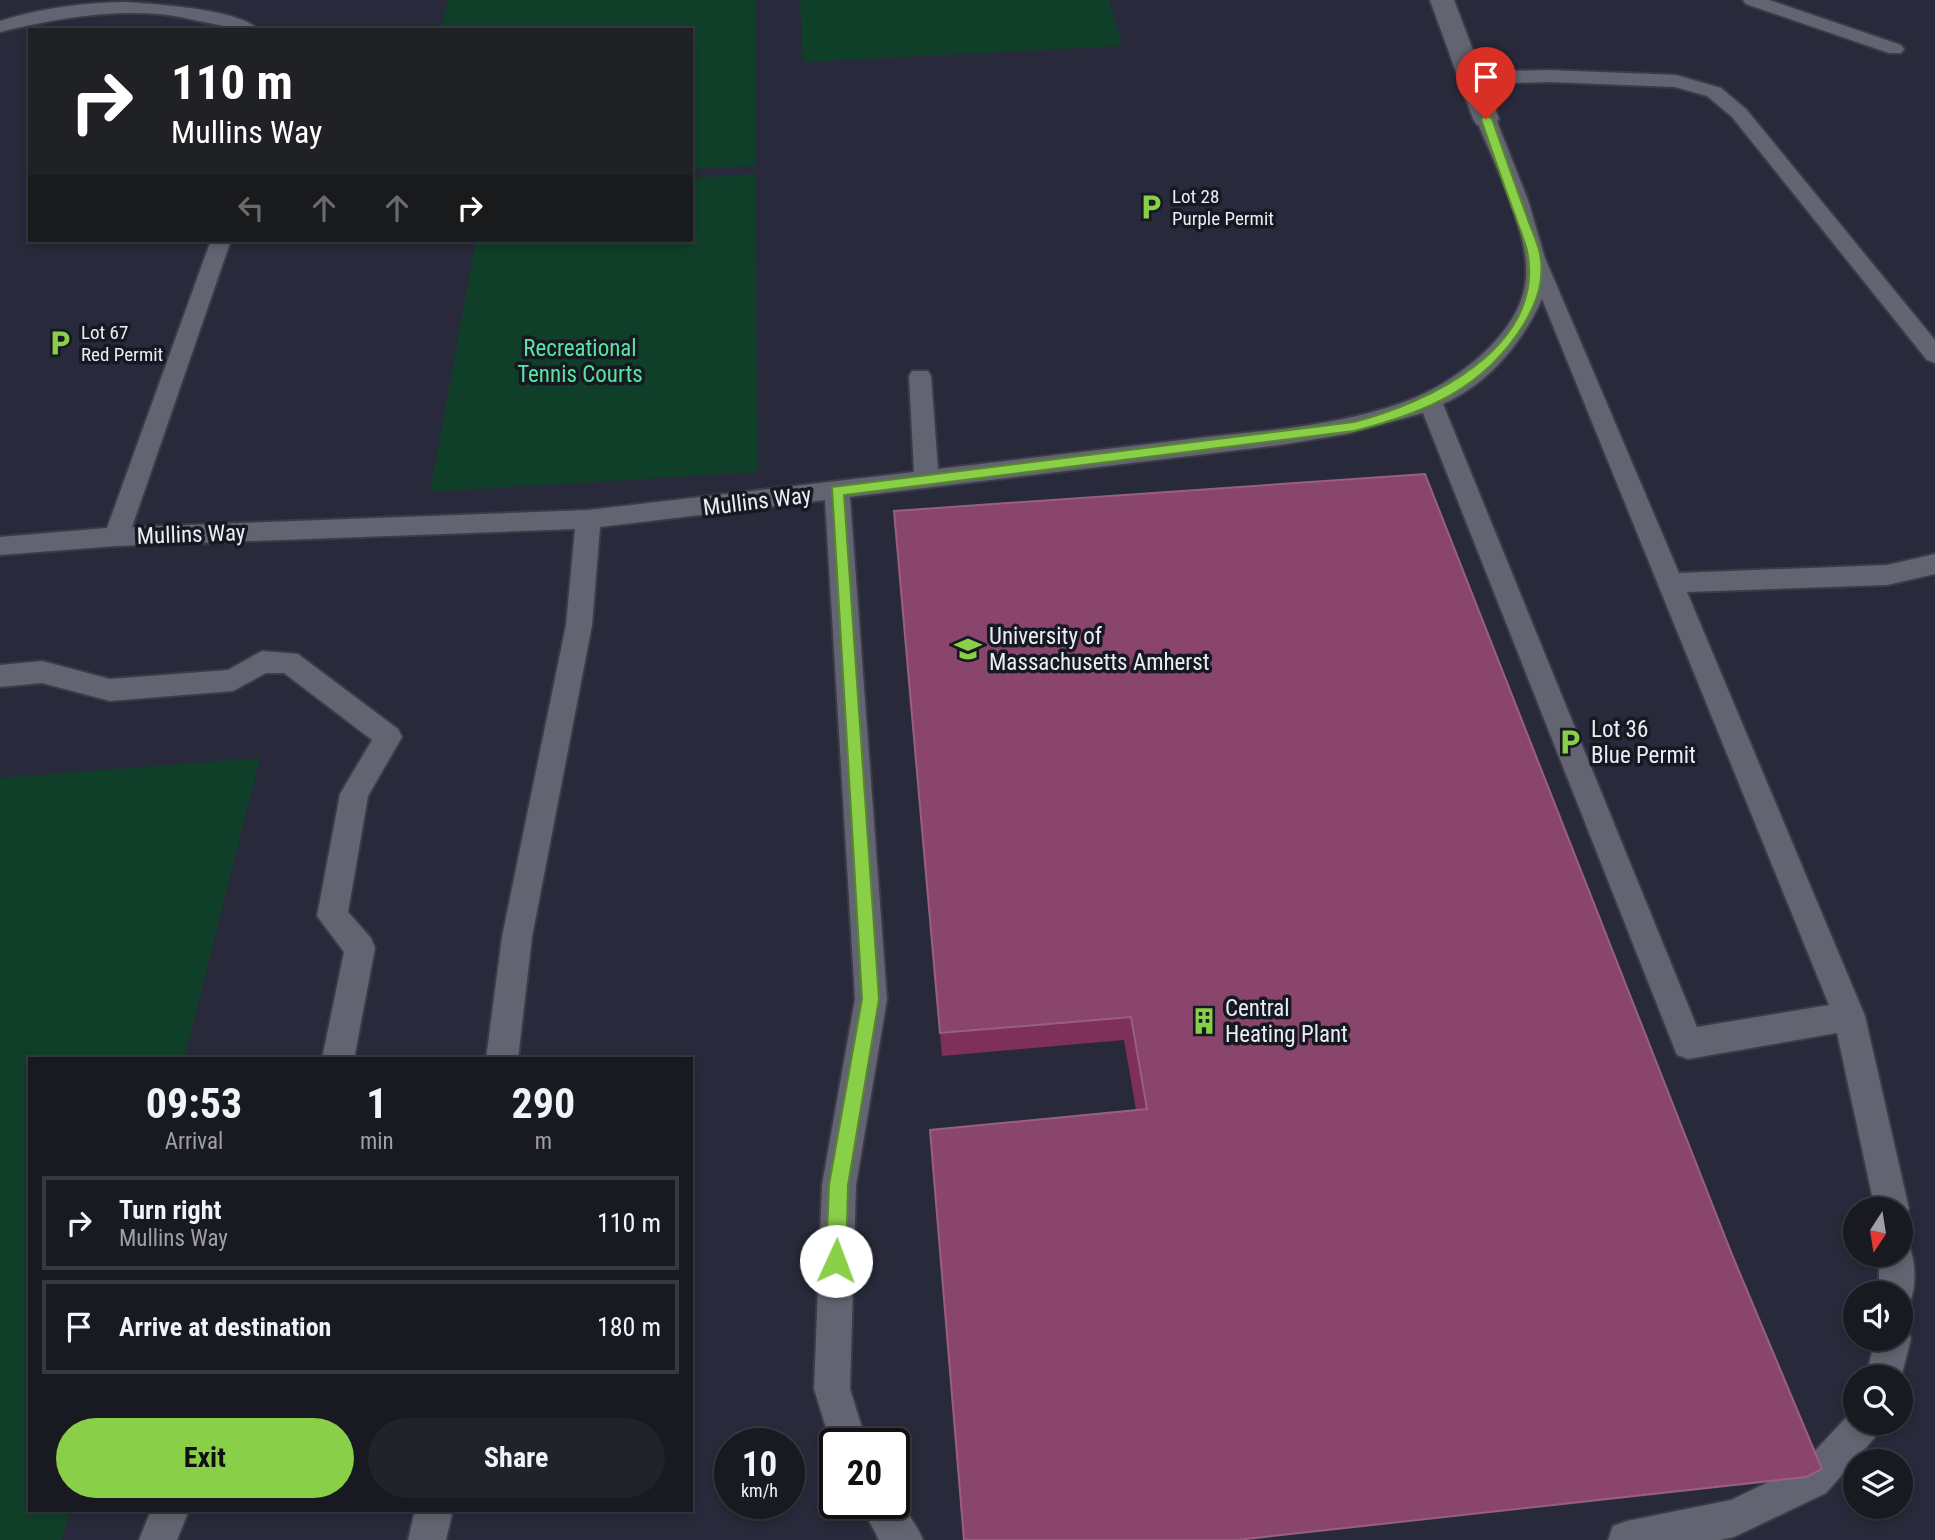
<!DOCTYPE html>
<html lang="en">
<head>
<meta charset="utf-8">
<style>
  body { margin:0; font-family:"Roboto Condensed",sans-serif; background:#21222a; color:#f1f3f6; height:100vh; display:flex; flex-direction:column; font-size:26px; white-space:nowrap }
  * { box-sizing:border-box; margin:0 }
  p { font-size:23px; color:#9fa0a5 }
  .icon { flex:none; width:38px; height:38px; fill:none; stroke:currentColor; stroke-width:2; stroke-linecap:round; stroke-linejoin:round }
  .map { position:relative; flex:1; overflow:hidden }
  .sheet { position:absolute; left:28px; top:1057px; width:665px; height:455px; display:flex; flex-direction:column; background:#181921; border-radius:0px; box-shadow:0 4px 10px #0003,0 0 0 2px #36383f }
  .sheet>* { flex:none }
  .top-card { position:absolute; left:28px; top:28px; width:665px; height:214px; border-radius:0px; box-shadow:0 4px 10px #0003,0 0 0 2px #36383f; background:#202124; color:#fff; overflow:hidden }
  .needle { width:46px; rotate:192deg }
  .buttons { position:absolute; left:1843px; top:1197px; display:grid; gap:14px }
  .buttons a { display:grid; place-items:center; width:70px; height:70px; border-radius:50%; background:#181921; box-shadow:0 4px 10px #0003,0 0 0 2px #36383f; font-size:35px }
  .speed { position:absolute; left:714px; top:1428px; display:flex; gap:14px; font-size:35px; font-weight:700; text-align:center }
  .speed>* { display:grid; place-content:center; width:91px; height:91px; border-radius:50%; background:#181921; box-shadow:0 4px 10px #0003,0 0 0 2px #36383f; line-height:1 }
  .speed small { font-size:18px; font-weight:400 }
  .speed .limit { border:4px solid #111; border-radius:10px; background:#fff; color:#111 }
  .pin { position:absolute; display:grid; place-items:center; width:60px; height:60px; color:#fff; margin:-72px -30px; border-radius:50% 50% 50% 0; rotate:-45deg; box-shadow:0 0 7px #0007 }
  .pin .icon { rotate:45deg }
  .me { position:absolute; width:77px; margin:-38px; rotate:2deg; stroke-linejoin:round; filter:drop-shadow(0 0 5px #0008) }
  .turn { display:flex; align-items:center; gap:24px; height:147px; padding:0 28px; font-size:32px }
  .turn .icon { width:91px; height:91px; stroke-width:2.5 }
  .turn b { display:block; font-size:49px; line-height:60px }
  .lanes { display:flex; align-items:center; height:66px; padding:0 28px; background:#0003; justify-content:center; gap:35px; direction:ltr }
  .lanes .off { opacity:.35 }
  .eta { display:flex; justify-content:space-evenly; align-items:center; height:119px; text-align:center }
  .eta b { font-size:42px; font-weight:700; line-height:49px }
  .cta { display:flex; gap:14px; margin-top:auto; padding:14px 28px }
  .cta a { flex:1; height:80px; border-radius:42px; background:#89cf48; color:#111; font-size:28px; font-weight:700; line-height:80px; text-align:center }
  .cta a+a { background:#21222a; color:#f1f3f6 }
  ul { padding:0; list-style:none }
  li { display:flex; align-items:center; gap:21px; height:94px; margin:0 14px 10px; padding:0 14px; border:4px solid #36383f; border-radius:0px }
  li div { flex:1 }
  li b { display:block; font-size:26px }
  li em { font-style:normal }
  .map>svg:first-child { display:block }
  .built { fill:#282a3b; fill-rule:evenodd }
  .green { fill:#103f29 }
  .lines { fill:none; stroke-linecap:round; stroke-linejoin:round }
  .lane-casing { stroke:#3b3c45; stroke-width:4 }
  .street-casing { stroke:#3b3c45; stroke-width:4 }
  .lane { fill:#626471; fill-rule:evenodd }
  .street { fill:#626471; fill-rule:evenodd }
  .wall { fill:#7e305b }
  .building { fill:#8a456c; stroke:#995f81; stroke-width:2 }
  .route { fill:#89cf48; stroke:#59872f; stroke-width:2 }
  .labels { text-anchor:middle; stroke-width:7; stroke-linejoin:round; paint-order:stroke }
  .far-poi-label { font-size:19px; fill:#ebedf4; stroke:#161822; text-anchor:start }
  .park-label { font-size:23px; fill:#59e5a1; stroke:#161822 }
  .street-label { font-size:23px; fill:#ebedf4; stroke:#161822 }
  .poi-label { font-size:23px; fill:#ebedf4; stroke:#161822; text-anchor:start }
</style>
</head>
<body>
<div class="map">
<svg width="1935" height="1540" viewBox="0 0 1935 1540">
  <rect width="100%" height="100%" fill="#20212c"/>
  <path class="built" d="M0 0H1935V1540H0ZM30 30H691V240H30ZM30 1059H691V1510H30ZM1855 1209H1900V1255H1855ZM1855 1293H1900V1339H1855ZM1855 1377H1900V1423H1855ZM730 1444H789V1503H730ZM835 1444H894V1503H835ZM1855 1461H1900V1507H1855Z"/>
  <path class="green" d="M448 0H756V166L691 169V30H441Z
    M800 0H1109L1122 46 803 62Z
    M756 174 757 472 430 492 476 240H691V178Z
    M260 758 184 1059H30V1510H70L62 1540H0V778Z"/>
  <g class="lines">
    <defs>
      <path id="lane" d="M1743 0H1769L1901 45 1904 49 1901 53H1889L1746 4Z
        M125 2C154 4 240 9 259 30 225 30 193 17 159 14 103 10 54 19 0 32V21C41 8 82 3 125 2Z
        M1549 70 1676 75 1721 88 1746 109 1935 340V363L1927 360 1732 117 1707 96 1675 87 1549 82 1471 84 1462 78 1471 72Z
        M1486 113 1496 119 1528 200 1545 258 1679 573 1887 565 1935 554V574L1887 585 1687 592 1865 1016 1909 1209 1900 1222V1209H1875L1837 1033 1688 1059 1677 1055 1423 413 1347 434 1280 445 850 497 887 999 856 1185 850 1389 867 1444H835V1457L814 1389 822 1185 855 999 825 500 600 527 592 625 532 937 518 1059H486L502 937 566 625 575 529 116 546 0 555V537L107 528 211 240H231L132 527 588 510 914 472 909 376 912 371H928L931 376 938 469C1028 458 1117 448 1206 437 1272 430 1341 425 1404 402 1451 385 1516 339 1525 285 1533 238 1494 164 1476 119ZM1542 299 1829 1005 1697 1027 1443 404C1488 384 1522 344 1542 299Z
        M262 651 298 654 398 729 402 737 368 796 348 912 371 938 375 948 354 1059H322L344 952 317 916 340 794 372 740 284 673H266L233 691 110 701 42 683 0 687V665L42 661 110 679 228 670Z
        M1900 1240 1908 1243C1916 1262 1917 1286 1909 1305L1900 1309V1293H1879V1255H1900Z
        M1900 1324 1906 1326 1911 1339 1900 1381V1377H1866L1875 1339H1900Z
        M1855 1408V1423H1881L1876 1436 1826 1493 1734 1537 1720 1540H1608L1613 1526 1627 1521 1731 1500 1800 1467Z
        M894 1493C904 1509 916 1523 923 1540H879L860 1503H894Z
        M151 1510H189L177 1540H139Z
        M415 1510H453L446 1540H408Z"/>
      <path id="street" d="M1430 0H1454L1499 119 1495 125H1477L1473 119Z"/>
    </defs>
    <use href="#lane" class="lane-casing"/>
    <use href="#street" class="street-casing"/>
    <use href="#lane" class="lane"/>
    <use href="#street" class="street"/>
  </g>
  <path class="wall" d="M894 511 1733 1257 1136 1110 1124 1040 942 1056Z"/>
  <path class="building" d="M1425 474 1733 1257 1822 1469 1806 1477 1237 1540H964L930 1130 1147 1109 1131 1017 940 1033 894 511Z"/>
  <path class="route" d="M1486 115 1492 119C1503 150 1514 182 1526 214 1530 227 1537 240 1540 254 1545 280 1537 302 1524 324 1484 389 1425 413 1354 431L844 495 879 999 848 1185 846 1261 843 1268 836 1271 829 1268 826 1261 829 1185 862 999 832 487 1354 422C1428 403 1542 349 1528 256 1526 242 1519 228 1515 215 1503 183 1492 151 1481 119Z"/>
  <defs>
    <symbol id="parking-bare" viewBox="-9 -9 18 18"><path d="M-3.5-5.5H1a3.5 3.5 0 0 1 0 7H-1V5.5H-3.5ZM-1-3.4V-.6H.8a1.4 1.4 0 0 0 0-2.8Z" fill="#89cf48" stroke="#161822" stroke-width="2.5" paint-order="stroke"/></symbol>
    <symbol id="university-bare" viewBox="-9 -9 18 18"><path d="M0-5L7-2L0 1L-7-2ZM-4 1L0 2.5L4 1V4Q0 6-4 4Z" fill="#89cf48" stroke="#161822" stroke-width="2.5" paint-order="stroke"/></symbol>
    <symbol id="building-bare" viewBox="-9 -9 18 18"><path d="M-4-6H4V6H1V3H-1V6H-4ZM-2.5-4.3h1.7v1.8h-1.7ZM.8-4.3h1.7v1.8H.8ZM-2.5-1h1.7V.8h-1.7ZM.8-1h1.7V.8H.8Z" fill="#89cf48" stroke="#161822" stroke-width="2.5" paint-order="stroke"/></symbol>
  </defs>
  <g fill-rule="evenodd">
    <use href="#parking-bare" x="1132" y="188" width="38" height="38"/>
    <use href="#parking-bare" x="41" y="324" width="38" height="38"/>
    <use href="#university-bare" x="949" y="630" width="38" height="38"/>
    <use href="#parking-bare" x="1551" y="723" width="38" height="38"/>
    <use href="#building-bare" x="1185" y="1002" width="38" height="38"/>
  </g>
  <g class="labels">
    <g class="far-poi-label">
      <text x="1172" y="203">Lot 28<tspan x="1172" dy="22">Purple Permit</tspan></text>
      <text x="81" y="339">Lot 67<tspan x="81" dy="22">Red Permit</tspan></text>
    </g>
    <g class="park-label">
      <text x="580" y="356">Recreational<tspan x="580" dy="26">Tennis Courts</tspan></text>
    </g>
    <g class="street-label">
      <text transform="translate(757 501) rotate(-7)" y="8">Mullins Way</text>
      <text transform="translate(191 534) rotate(-2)" y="8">Mullins Way</text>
    </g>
    <g class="poi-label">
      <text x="989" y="644">University of<tspan x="989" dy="26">Massachusetts Amherst</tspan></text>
      <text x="1591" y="737">Lot 36<tspan x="1591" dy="26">Blue Permit</tspan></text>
      <text x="1225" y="1016">Central<tspan x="1225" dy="26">Heating Plant</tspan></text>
    </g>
  </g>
</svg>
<div class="buttons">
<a><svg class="needle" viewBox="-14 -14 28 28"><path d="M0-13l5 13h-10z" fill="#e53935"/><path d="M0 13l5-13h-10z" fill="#9fa0a5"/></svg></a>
<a><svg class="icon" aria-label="sound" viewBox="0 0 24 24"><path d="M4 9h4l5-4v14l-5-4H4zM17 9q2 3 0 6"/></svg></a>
<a><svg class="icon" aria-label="search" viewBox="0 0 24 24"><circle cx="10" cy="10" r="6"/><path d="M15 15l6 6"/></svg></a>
<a><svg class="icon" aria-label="layers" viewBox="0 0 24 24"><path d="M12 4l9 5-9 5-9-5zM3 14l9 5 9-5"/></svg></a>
</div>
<div class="speed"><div>10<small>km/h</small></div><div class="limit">20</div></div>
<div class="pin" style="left:1486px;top:119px;background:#d93025"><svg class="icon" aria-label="arrive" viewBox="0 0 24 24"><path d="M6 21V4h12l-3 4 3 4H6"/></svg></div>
<svg class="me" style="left:836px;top:1261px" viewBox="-20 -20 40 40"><circle r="19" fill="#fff"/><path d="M0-13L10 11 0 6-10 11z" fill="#89cf48"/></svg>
<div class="top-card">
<div class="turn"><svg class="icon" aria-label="right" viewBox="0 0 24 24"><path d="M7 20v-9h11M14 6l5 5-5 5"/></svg><div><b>110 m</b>Mullins Way</div></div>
<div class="lanes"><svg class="icon off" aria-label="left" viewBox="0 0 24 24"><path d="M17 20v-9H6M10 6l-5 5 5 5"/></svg><svg class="icon off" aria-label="ahead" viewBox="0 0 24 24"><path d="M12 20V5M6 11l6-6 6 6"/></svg><svg class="icon off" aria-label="ahead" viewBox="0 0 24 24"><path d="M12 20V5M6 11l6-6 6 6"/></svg><svg class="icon" aria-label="right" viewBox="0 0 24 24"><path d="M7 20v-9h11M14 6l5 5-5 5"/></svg></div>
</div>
<section class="sheet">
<div class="eta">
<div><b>09:53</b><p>Arrival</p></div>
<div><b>1</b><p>min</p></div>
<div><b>290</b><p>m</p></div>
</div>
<ul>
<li><svg class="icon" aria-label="right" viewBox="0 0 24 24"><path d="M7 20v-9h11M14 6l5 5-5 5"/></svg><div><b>Turn right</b><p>Mullins Way</p></div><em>110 m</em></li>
<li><svg class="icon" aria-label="arrive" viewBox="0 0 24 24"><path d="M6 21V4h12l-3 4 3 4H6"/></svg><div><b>Arrive at destination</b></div><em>180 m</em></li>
</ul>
<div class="cta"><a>Exit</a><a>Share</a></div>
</section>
</div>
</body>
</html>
